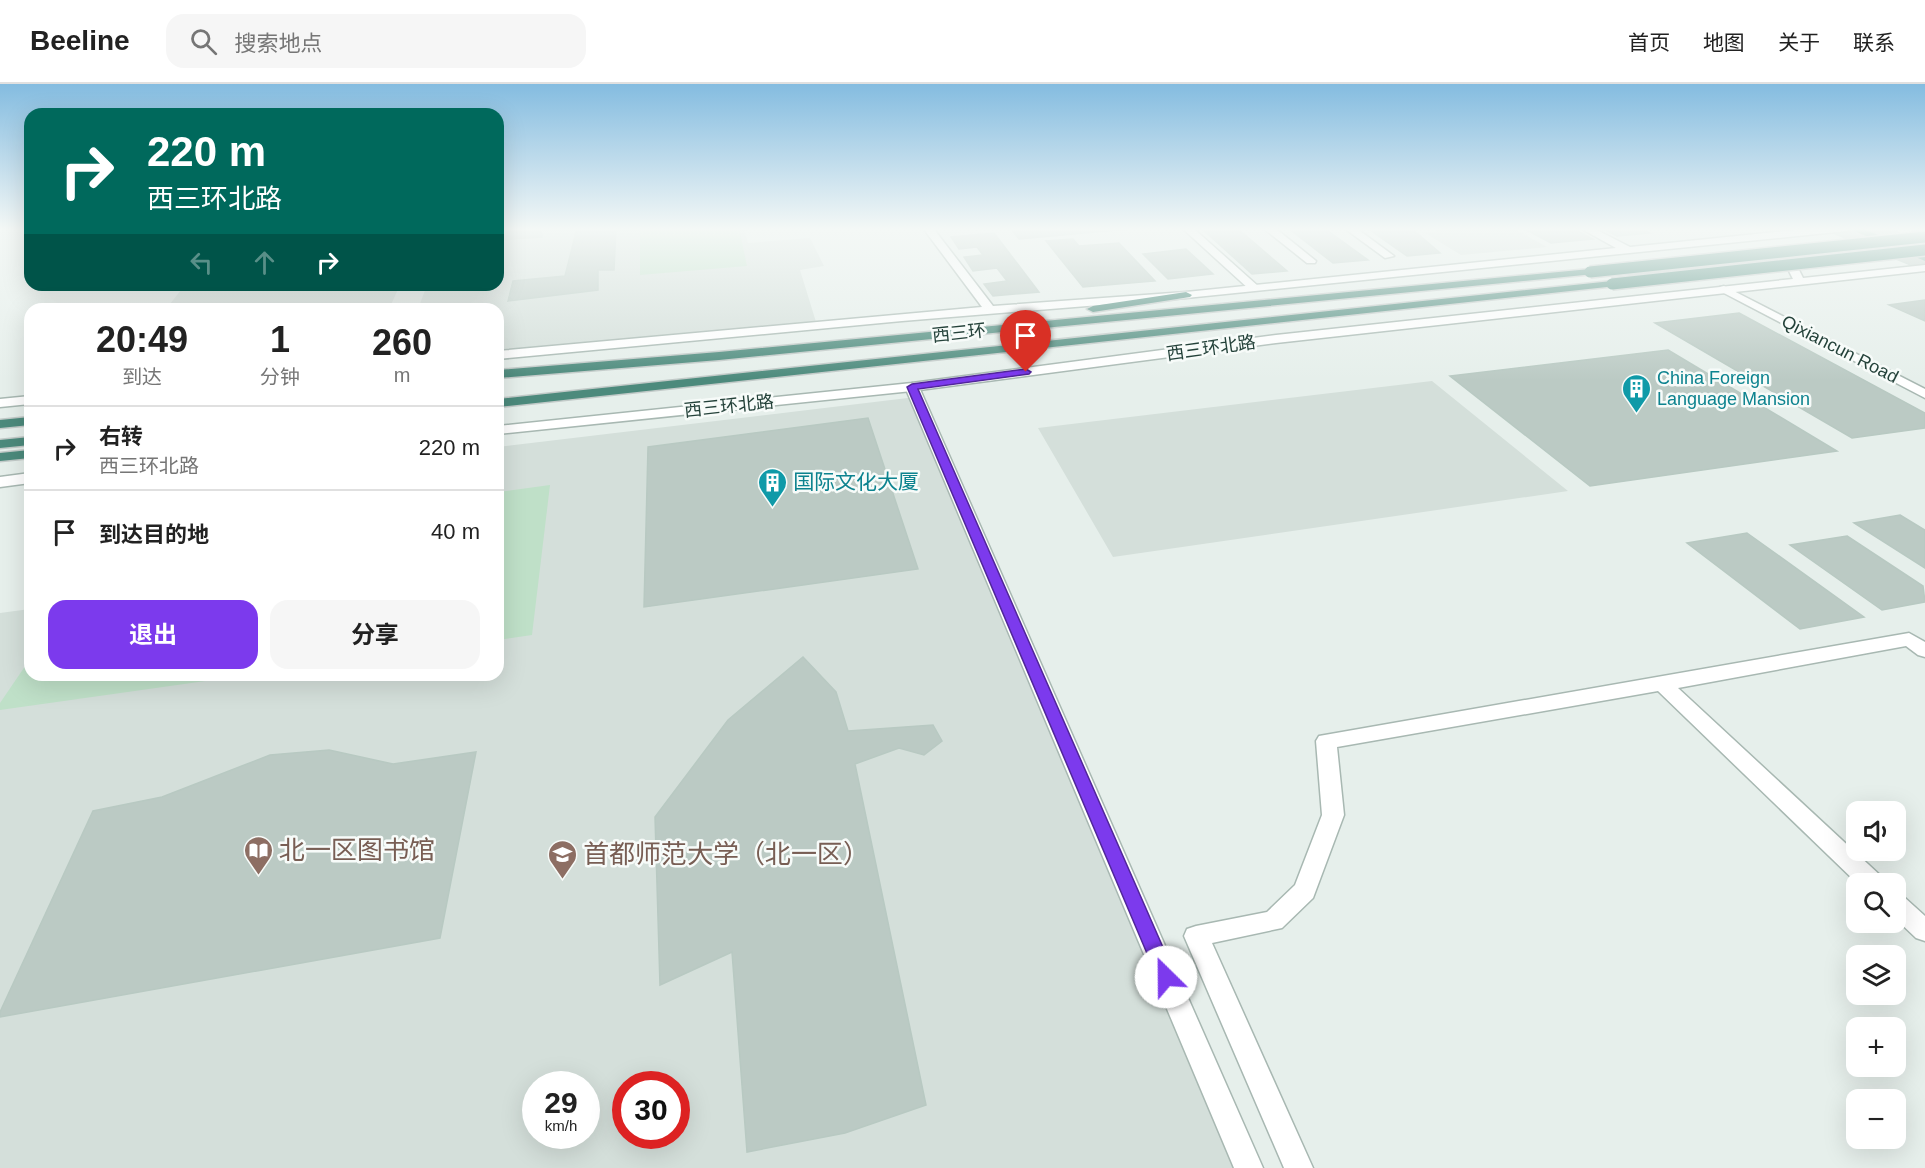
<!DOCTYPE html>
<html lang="zh">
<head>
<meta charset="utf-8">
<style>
  body { margin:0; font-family:Arial,"Noto Sans SC",sans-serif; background:#f6f6f6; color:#222; height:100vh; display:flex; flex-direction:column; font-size:22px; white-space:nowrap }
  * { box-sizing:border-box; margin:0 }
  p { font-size:20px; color:#767676 }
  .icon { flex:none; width:33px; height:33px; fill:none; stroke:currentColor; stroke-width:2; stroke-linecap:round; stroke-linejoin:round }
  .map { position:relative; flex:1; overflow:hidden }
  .drawer { position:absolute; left:24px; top:219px; width:480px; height:378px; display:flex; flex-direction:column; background:#fff; border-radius:18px; box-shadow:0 6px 24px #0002 }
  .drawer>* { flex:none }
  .top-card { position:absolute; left:24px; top:24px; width:480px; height:183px; border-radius:18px; box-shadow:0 6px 24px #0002; background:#00695c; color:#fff; overflow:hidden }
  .tools { position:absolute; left:1846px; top:717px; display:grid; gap:12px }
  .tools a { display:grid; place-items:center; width:60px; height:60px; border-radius:12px; background:#fff; box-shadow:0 6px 24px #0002; font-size:30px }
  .speed { position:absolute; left:522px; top:987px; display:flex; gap:12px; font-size:30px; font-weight:700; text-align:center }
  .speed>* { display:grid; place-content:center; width:78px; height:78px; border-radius:50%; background:#fff; box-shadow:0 6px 24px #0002; line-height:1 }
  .speed small { font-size:15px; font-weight:400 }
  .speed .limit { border:9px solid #d22; background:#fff; color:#111 }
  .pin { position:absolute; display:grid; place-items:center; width:51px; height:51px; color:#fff; margin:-62px -26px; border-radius:50% 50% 50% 0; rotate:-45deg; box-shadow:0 0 6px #0007 }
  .pin .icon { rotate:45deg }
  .me { position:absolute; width:66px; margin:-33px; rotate:337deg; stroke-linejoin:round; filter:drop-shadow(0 0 4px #0008) }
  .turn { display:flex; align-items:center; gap:21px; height:126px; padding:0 24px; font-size:27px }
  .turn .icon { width:78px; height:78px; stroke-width:2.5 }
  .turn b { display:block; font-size:42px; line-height:51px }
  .lanes { display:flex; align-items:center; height:57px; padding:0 24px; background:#0003; justify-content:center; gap:30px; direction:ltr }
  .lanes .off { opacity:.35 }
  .eta { display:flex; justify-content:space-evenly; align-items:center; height:102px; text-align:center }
  .eta b { font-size:36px; font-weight:700; line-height:42px }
  .button { display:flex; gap:12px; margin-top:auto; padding:12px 24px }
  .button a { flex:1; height:69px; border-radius:18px; background:#7c3aed; color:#fff; font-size:24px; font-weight:700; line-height:69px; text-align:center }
  .button a+a { background:#f6f6f6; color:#222 }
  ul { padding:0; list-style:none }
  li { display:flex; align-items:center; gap:18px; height:84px; padding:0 24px; border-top:2px solid #e0e0e0 }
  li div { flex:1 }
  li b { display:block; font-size:22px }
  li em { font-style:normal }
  header { display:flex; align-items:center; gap:36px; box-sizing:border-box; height:84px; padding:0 30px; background:#fff; border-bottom:2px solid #e0e0e0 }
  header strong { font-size:28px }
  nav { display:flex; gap:33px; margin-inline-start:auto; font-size:21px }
  .search { width:420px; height:54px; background:#f6f6f6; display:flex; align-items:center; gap:15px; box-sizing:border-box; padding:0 21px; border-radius:18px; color:#767676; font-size:22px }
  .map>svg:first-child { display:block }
  .built { fill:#d4dfda; fill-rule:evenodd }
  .green { fill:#bfe0c8 }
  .building { fill:#bbcac4; stroke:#b8c9c2; stroke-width:1.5 }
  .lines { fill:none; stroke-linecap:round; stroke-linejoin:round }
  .minor-casing { stroke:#a8b8b2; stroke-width:3 }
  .tertiary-casing { stroke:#a8b8b2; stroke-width:3 }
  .primary-casing { stroke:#c2cac8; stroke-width:3 }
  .trunk-casing { stroke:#c2cac8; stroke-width:3 }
  .minor { fill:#fff; fill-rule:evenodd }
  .tertiary { fill:#fff; fill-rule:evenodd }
  .primary { fill:#6aa596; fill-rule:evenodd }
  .trunk { fill:#4c8a7c; fill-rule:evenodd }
  .trunk-bridge-casing { stroke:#c2cac8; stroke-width:14; stroke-linecap:butt }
  .trunk-bridge { stroke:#4c8a7c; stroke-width:11 }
  .route { fill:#7c3aed; stroke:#51269a; stroke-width:1.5 }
  .labels { text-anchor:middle; stroke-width:5; stroke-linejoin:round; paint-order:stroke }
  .far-street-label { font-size:18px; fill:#24423a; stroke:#f7fbf9 }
  .far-culture-label { font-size:18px; fill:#0d838f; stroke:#f7fbf9; text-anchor:start }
  .culture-label { font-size:21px; fill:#0d838f; stroke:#f7fbf9; text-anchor:start }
  .near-education-label { font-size:26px; fill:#785e54; stroke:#f7fbf9; text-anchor:start }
</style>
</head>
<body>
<header>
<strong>Beeline</strong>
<div class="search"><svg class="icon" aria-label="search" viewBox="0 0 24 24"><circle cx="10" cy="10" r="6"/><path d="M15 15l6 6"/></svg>搜索地点</div>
<nav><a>首页</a><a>地图</a><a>关于</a><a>联系</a></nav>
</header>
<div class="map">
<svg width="1925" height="1084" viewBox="0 0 1925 1084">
  <rect width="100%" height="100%" fill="#e6efeb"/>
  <path class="built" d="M498 144H744L748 159 810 154 824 182 800 186 816 238 498 270V225H418L427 201H498Z
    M1434 144H1513L1547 163 1461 171 1425 149 1438 147Z
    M185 201H400L389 225H166Z
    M1432 297 1568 407 1113 473 1038 344Z
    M916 313 1249 1084H0V529L30 525V591H498V363ZM536 1000H586V1052H536ZM626 1000H676V1052H626Z"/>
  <path class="green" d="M640 144H739L747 182 640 191Z
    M550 401 532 551 498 556V408Z
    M30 575V591H248L0 626V619Z"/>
  <path class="building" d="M503 144H541L542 153 499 156Z
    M577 144H616L614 186H598V206L508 217 513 197 565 192Z
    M1010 144H1140L1019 155Z
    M1201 144H1237L1287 187 1252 190Z
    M1288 144H1324L1368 176 1333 179Z
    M1367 144H1411L1440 169 1407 172Z
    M1523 144H1572L1593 155 1551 159Z
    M1601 144H1640L1650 149 1617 152Z
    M1821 144H1886L1925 159V187Z
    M994 149 1039 208 993 212 984 200 1007 197 997 184 973 187 964 173 983 171 977 163 959 165 951 153Z
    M1073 155 1079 162 1119 159 1155 197 1083 203 1046 157Z
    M1186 165 1213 190 1168 195 1143 170Z
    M1925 216V237L1889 221Z
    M1739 229 1925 329V344L1852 354 1655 239Z
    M1668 266 1837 367 1590 402 1450 292Z
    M868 334 918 485 644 523 648 363Z
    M1900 431 1925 446V484L1854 439Z
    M1747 449 1864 533 1800 545 1687 459Z
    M1847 452 1923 502 1925 518 1882 526 1790 461Z
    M803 573 836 608 848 647 933 641 942 657 924 671 899 664 855 680 926 1021 845 1049 747 1068 732 868 660 901 655 733 728 636Z
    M329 666 393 680 476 668 440 854 0 933V928L93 727 162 713 270 671Z"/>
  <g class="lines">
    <defs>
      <path id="minor" d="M1182 144H1193L1258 202V206H1250Z
        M1263 144H1275L1316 177 1315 179H1307Z
        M1344 144H1356L1394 172 1385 174Z
        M1724 202 1925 305V314L1720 207V203Z
        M912 299 919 303 1263 1084H1234L905 303Z
        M1909 549 1925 558V573L1918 571 1906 562 1678 604 1882 793 1885 800H1858L1658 607 1337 663 1344 731 1313 814 1282 844 1212 859 1313 1084H1284L1184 852 1187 845 1196 842 1267 828 1295 801 1322 731 1316 657 1319 652Z
        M1896 810 1904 813 1925 832V857L1916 854 1896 835Z"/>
      <path id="tertiary" d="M923 144H933L993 222 1186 208 1616 164 1580 144H1593L1630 163 1815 144H1851L1846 147 1186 214 902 237 498 275V267L982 223Z
        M1912 144H1925V150Z
        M1827 166 1832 169 1831 171 1794 176 1803 194 1925 181V187L1276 259 912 307 498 350V342L912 299 1276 251 1793 195 1782 173 1783 171Z
        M30 312V320L0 323V315Z
        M30 389V399L0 403V393Z"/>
      <path id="primary" d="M1847 144H1861L1925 170V177Z"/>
      <path id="trunk" d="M1590 185 1595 188 1594 190 719 276 498 294V286L719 268Z
        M1612 197 1618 200 1616 202 498 323V315Z
        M1186 208 1192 211 1190 213 1093 228 1087 225 1093 222Z
        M30 333V341L0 344V336Z
        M30 353V361L0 364V356Z
        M30 366V374L0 377V369Z"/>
    </defs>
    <use href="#minor" class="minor-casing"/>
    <use href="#tertiary" class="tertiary-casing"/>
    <use href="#primary" class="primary-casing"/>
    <use href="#trunk" class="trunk-casing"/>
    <use href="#minor" class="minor"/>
    <use href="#tertiary" class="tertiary"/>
    <use href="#primary" class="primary"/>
    <use href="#trunk" class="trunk"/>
    <defs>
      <path id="trunk-bridge" d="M1590 188 1925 153
        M1612 200 1925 166"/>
    </defs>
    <use href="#trunk-bridge" class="trunk-bridge-casing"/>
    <use href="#trunk-bridge" class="trunk-bridge"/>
  </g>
  <linearGradient id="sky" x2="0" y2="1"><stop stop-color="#84bce0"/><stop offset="0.49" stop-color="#f4f8f6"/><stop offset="1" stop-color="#f4f8f6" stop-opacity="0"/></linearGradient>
  <rect width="1925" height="296" fill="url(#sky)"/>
  <path class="route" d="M1026 285 1031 288 1029 290 918 305 1176 893 1173 899 1166 901 1160 899 1157 893 907 303 912 300Z"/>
  <defs>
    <symbol id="building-pin" viewBox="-11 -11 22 30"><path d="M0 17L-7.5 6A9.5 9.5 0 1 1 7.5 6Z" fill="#0f9aa8" stroke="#f7fbf9"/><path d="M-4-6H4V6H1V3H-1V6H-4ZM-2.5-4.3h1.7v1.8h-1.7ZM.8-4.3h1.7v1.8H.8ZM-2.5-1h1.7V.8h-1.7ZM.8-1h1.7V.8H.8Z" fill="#fff"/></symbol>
    <symbol id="library-pin" viewBox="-11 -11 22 30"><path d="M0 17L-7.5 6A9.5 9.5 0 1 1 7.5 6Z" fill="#8d6e63" stroke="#f7fbf9"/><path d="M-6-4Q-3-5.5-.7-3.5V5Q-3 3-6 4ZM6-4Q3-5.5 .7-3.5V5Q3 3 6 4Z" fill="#fff"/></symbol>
    <symbol id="university-pin" viewBox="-11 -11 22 30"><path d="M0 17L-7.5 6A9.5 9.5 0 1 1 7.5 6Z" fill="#8d6e63" stroke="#f7fbf9"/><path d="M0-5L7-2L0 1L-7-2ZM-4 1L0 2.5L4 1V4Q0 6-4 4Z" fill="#fff"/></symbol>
  </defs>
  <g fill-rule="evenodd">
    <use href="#building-pin" x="1620" y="288" width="33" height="45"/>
    <use href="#building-pin" x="756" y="382" width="33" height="45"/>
    <use href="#library-pin" x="242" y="750" width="33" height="45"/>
    <use href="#university-pin" x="546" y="754" width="33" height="45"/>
  </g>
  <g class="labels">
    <g class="far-street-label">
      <text transform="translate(959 249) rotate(-6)" y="6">西三环</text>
      <text transform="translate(1211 264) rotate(-8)" y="6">西三环北路</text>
      <text transform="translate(1840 265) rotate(27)" y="6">Qixiancun Road</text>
      <text transform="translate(729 322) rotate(-6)" y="6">西三环北路</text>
    </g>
    <g class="far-culture-label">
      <text x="1657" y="300">China Foreign<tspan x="1657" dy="21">Language Mansion</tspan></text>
    </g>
    <g class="culture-label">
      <text x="793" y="405">国际文化大厦</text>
    </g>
    <g class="near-education-label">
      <text x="279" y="775">北一区图书馆</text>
      <text x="583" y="779">首都师范大学（北一区）</text>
    </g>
  </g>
</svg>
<div class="tools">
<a><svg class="icon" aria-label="sound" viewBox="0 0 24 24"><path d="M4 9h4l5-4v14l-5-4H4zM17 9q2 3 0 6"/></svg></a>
<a><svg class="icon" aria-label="search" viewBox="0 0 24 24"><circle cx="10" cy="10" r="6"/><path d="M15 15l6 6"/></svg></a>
<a><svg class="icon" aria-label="layers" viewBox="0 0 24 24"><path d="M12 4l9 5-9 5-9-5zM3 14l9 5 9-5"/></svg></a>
<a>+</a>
<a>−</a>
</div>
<div class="speed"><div>29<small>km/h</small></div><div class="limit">30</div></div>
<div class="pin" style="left:1026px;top:288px;background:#d93025"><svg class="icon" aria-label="arrive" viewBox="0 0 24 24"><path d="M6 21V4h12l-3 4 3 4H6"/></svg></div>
<svg class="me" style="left:1166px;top:893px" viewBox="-20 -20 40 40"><circle r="19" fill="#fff"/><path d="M0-13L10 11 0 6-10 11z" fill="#7c3aed"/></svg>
<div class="top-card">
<div class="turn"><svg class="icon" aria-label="right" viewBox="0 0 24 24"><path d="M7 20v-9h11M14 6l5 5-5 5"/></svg><div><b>220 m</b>西三环北路</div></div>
<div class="lanes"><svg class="icon off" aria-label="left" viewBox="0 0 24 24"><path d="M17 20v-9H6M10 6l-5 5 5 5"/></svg><svg class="icon off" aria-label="ahead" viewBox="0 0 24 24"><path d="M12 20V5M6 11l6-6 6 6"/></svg><svg class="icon" aria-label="right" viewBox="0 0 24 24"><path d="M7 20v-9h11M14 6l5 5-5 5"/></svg></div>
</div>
<section class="drawer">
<div class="eta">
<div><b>20:49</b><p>到达</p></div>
<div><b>1</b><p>分钟</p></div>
<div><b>260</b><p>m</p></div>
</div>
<ul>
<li><svg class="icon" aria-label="right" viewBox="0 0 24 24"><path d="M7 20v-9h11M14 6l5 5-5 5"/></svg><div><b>右转</b><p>西三环北路</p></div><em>220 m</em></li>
<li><svg class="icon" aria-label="arrive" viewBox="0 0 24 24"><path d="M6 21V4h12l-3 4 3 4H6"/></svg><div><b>到达目的地</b></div><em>40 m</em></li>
</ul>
<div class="button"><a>退出</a><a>分享</a></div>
</section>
</div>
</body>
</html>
